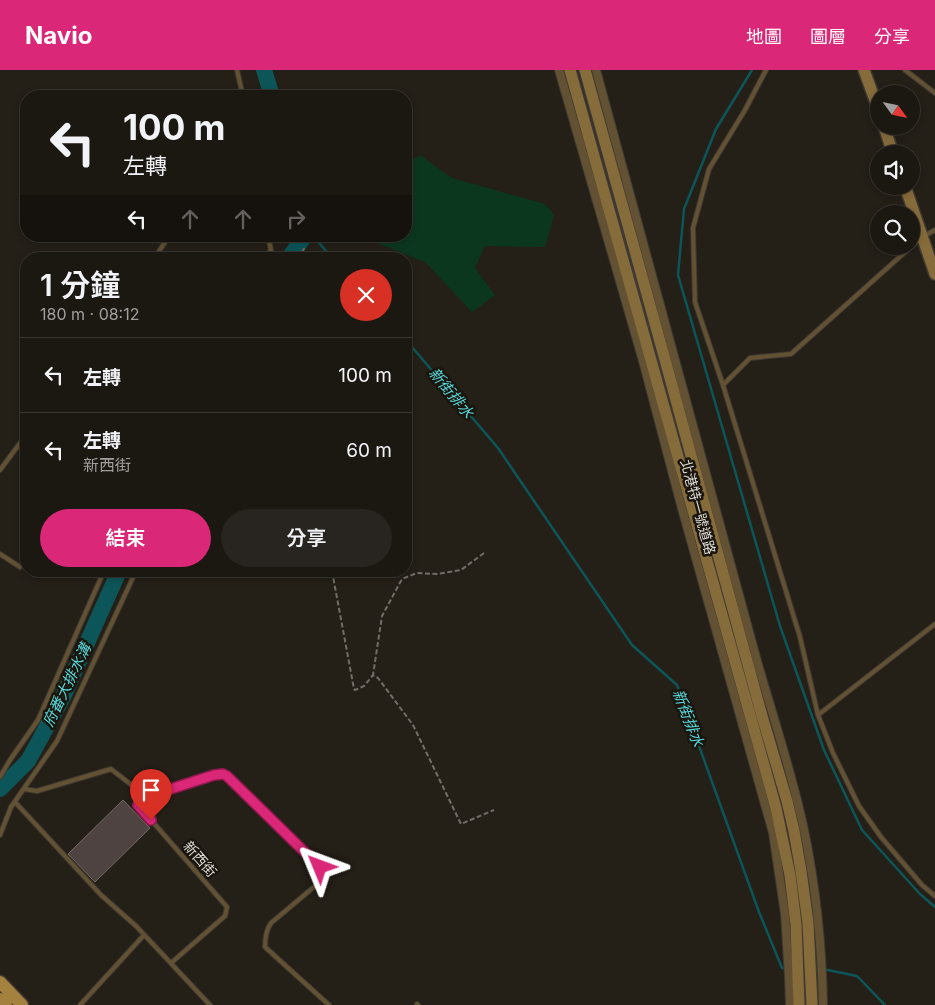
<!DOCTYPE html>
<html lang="zh-TW">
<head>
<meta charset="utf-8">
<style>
  body { margin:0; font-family:Inter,"Noto Sans TC",sans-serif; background:#28241f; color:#f1f3f6; height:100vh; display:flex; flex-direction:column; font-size:19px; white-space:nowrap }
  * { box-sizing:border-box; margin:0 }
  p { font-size:16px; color:#a09f9f }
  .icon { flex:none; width:28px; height:28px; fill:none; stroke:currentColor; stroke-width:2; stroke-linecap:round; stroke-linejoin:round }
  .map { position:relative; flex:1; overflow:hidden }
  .sheet { position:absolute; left:20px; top:182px; width:392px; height:325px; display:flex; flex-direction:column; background:#1b1711; border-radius:20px; box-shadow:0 2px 8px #0003,0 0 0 1px #393631 }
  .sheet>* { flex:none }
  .top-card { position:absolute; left:20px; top:20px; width:392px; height:152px; border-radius:20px; box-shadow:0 2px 8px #0003,0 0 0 1px #393631; background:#1b1711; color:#f1f3f6; overflow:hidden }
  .needle { width:32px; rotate:123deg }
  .fabs { position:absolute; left:870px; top:15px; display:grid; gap:10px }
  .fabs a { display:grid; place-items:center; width:50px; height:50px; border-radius:50%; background:#1b1711; box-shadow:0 2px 8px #0003,0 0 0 1px #393631; font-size:25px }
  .pin { position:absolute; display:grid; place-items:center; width:42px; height:42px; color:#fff; margin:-51px -21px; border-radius:50% 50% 50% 0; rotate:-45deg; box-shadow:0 0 5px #0007 }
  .pin .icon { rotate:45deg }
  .me { position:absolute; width:55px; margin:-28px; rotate:314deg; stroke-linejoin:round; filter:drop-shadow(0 0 4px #0008) }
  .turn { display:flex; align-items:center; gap:18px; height:105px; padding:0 20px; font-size:22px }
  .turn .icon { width:65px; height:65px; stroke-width:2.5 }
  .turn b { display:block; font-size:35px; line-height:42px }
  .lanes { display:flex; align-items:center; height:48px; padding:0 20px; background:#0003; justify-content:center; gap:25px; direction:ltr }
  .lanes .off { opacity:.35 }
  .round { display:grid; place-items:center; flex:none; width:52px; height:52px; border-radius:26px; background:#28241f }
  .headline { display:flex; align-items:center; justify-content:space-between; height:85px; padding:0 20px }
  h1 { font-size:30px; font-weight:600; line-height:38px }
  .cta { display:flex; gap:10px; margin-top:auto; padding:10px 20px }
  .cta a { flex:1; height:58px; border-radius:30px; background:#db2777; color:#fff; font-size:20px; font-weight:600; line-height:58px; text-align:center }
  .cta a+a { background:#28241f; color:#f1f3f6 }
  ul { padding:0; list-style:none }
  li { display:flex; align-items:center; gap:15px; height:75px; padding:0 20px; border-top:1px solid #393631 }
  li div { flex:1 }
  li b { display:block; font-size:19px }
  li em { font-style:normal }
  header { display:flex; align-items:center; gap:30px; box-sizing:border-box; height:70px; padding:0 25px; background:#db2777; color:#fff }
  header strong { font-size:24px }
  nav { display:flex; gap:28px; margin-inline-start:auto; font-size:18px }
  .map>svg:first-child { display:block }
  .green { fill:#0c371f }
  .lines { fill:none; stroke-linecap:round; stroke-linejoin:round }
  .stream { stroke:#0c5659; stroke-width:2.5 }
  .river { stroke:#0c5659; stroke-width:16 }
  .building { fill:#4e4340; stroke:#756a66 }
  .lane-casing { stroke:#3e3932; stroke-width:6 }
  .street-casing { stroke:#3e3932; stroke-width:10 }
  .secondary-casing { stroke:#3e3932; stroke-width:14 }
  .primary-casing { stroke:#3e3932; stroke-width:15 }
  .path { stroke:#726d67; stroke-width:2; stroke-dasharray:5 2.5; stroke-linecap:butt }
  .lane { stroke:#625133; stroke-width:4 }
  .street { stroke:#625133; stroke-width:8 }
  .secondary { stroke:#876c3b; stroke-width:11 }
  .primary { stroke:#a4813f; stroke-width:12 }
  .route-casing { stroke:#8e194d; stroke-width:12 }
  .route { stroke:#db2777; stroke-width:9 }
  .labels { text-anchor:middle; stroke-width:5; stroke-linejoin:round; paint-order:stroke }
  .street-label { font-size:14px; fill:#dedbd6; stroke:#1a160e }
  .water-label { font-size:15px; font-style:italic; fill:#58d9de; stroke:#1a160e }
</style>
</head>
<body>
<header>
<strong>Navio</strong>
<nav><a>地圖</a><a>圖層</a><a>分享</a></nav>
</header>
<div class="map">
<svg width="935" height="935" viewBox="0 0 935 935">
  <rect width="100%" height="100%" fill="#241f17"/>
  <path class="green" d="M420 85 452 108 545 134 554 145 545 177 485 176 475 198 495 225 472 242 425 192 369 170 365 166H406V94Z"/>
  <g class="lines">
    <path class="stream" d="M752 0 716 59 684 139 678 205 780 556 824 680 862 760 920 824 935 837
      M313 166 333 189
      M406 270 498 378 632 575 677 615 759 842 782 898H786
      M814 898H818L857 906 885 935"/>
    <path class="river" d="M264 0 272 26
      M288 189 305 166
      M0 719 28 691 63 627 119 501"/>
  </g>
  <path class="building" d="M123 730 150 758 95 812 68 784Z"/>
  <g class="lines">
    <defs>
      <path id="lane" d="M237 0 243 26
        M766 0 745 40 709 99 693 158 695 232 723 315 800 567 818 645 833 683 859 736 881 767 922 815 935 826
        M905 0 935 23
        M271 180 273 189
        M154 189 169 166
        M265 189 271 180 268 166
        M723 315 750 288 791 284 922 167 935 160
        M0 400 26 365
        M0 484 20 497
        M818 645 935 554
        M0 707 10 690 38 650 104 501
        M24 719 37 721 111 699 143 724 138 735 227 837 225 846 171 893
        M143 724H155L214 705 223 704 227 706 320 797 322 804 321 811 271 853C266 860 265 868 265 877L329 935
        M15 732 101 825 136 856 210 935
        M0 765 11 737 57 671 136 501
        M417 934 418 935
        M80 935 144 865"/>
      <path id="street" d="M559 0 643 291 681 435 773 763 785 844 789 907 790 935
        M596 0 757 591C773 647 792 703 804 760 816 818 822 876 823 935"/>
      <path id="secondary" d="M570 0 776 738 790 805 796 854 799 935
        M585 0 664 286 762 646 787 731 794 761 801 801 808 853 812 935
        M864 0 879 41
        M884 56 893 84
        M905 116 935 204"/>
      <path id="primary" d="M0 912 22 935
        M0 929 6 935"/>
    </defs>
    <use href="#lane" class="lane-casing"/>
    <use href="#street" class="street-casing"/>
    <use href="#secondary" class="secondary-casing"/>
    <use href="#primary" class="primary-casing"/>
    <path class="path" d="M298 189 305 177
      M484 483 461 500 437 504 417 503 402 509 382 546 373 605 378 608 413 655 461 754 494 740
      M332 501 354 619 355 620 364 616 373 605"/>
    <use href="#lane" class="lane"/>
    <use href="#street" class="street"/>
    <use href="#secondary" class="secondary"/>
    <use href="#primary" class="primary"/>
  </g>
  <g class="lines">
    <defs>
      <path id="route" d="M151 750 138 735 143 724H155L214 705 223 704 227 706 320 797"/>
    </defs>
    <use href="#route" class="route-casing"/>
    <use href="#route" class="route"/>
  </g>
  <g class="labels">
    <g class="street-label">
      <text transform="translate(698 437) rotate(75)" y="5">北港特一號道路</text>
      <text transform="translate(200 789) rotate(49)" y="5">新西街</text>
    </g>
    <g class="water-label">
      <text transform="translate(451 323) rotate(50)" y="5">新街排水</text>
      <text transform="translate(67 615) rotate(-64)" y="5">府番大排水溝</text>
      <text transform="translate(688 648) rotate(69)" y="5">新街排水</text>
    </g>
  </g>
</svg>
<div class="fabs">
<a><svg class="needle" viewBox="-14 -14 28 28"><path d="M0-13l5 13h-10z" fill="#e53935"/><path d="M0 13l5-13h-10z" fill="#a09f9f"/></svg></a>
<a><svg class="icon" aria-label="sound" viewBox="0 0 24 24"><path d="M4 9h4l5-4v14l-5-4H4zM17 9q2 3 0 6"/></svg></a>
<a><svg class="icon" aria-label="search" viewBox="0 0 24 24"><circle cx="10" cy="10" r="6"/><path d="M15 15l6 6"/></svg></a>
</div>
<div class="pin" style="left:151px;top:750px;background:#d93025"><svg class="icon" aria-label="arrive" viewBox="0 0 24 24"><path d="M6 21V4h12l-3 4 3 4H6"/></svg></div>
<svg class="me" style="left:320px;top:797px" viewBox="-20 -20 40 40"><path d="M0-17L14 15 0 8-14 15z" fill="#db2777" stroke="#fff" stroke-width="4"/></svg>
<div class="top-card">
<div class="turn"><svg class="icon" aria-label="left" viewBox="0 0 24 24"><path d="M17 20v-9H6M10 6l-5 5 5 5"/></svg><div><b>100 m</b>左轉</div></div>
<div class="lanes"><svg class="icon" aria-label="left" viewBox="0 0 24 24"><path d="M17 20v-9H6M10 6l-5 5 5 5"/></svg><svg class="icon off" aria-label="ahead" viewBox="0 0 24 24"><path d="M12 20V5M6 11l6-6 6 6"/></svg><svg class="icon off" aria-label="ahead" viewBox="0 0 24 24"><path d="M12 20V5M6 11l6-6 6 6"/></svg><svg class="icon off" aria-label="right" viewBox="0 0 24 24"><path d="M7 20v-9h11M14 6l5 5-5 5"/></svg></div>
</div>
<section class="sheet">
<div class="headline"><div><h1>1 分鐘</h1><p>180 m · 08:12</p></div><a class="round" style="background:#d93025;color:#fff"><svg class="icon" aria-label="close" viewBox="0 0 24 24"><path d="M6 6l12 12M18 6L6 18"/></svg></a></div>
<ul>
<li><svg class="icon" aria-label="left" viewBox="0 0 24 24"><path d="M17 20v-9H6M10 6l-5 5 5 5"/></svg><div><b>左轉</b></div><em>100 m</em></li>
<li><svg class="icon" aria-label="left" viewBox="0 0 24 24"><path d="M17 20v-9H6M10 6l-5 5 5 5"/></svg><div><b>左轉</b><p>新西街</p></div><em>60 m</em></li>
</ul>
<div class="cta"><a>結束</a><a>分享</a></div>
</section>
</div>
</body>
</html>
